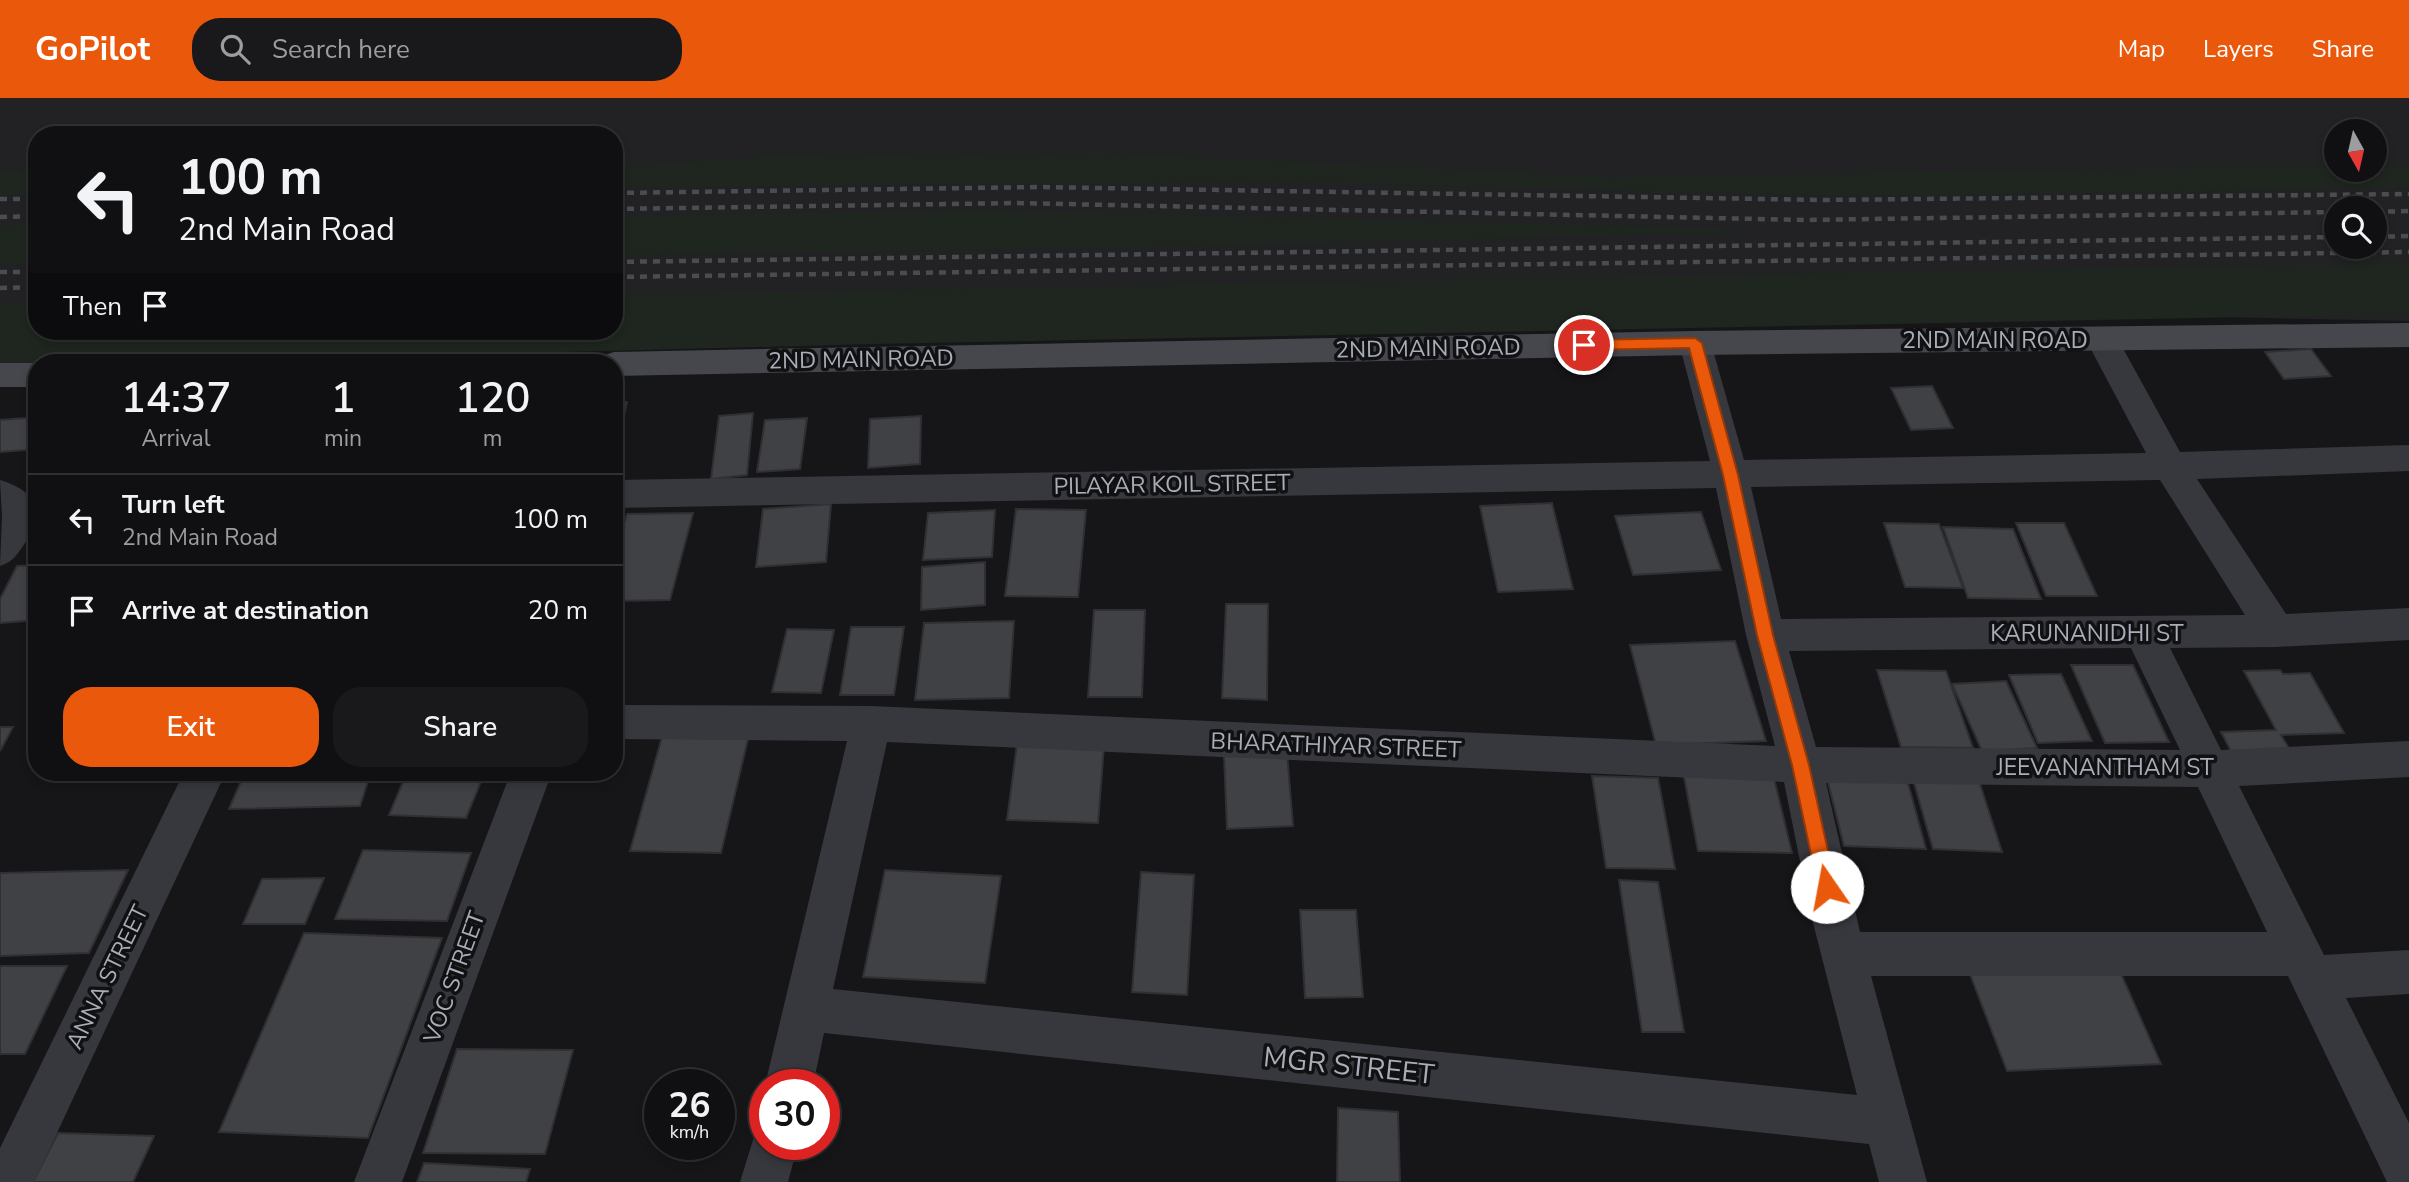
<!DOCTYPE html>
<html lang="en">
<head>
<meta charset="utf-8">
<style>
  body { margin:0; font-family:"Nunito Sans",sans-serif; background:#19191b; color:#f1f3f6; height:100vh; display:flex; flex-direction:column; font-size:26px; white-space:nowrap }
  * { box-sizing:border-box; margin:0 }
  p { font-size:23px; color:#9c9d9f }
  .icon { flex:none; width:38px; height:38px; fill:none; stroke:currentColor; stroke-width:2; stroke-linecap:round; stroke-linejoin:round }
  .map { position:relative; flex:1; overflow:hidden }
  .drawer { position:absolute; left:28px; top:256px; width:595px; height:427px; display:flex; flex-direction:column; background:#101012; border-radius:28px; box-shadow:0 4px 10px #0003,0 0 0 2px #303032 }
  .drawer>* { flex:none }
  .hud { position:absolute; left:28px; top:28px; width:595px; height:214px; border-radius:28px; box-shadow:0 4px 10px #0003,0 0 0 2px #303032; background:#101012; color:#f1f3f6; overflow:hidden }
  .needle { width:46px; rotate:172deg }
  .fabs { position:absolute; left:2324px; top:21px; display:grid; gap:14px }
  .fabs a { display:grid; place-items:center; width:63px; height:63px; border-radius:50%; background:#101012; box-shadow:0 4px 10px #0003,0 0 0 2px #303032; font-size:35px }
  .speed { position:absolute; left:644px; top:971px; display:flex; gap:14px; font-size:35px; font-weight:700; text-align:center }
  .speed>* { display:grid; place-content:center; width:91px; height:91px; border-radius:50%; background:#101012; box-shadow:0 4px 10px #0003,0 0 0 2px #303032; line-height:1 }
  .speed small { font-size:18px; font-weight:400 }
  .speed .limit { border:10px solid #d22; background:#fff; color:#111 }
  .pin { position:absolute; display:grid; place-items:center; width:60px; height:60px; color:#fff; margin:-30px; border:4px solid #fff; border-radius:50%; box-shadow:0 2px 7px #0007 }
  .me { position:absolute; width:77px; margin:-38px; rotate:348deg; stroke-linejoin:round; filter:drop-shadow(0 0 5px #0008) }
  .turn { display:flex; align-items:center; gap:24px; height:147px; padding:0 35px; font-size:32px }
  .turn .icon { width:91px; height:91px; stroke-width:2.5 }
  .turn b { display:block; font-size:49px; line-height:60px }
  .then { display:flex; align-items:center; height:66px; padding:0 35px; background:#0003; gap:14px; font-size:26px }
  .eta { display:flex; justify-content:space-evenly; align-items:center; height:119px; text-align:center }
  .eta b { font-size:42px; font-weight:600; line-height:49px }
  .action { display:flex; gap:14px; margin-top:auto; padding:14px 35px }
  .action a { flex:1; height:80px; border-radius:28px; background:#ea580c; color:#fff; font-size:28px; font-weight:600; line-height:80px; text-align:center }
  .action a+a { background:#19191b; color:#f1f3f6 }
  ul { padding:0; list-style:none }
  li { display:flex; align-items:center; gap:21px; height:91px; padding:0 35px; border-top:2px solid #303032 }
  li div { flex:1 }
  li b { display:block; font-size:26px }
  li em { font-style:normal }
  header { display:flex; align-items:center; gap:42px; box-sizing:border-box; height:98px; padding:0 35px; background:#ea580c; color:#fff }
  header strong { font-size:33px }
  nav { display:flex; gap:38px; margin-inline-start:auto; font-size:24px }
  .search { width:490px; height:63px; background:#19191b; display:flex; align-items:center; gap:18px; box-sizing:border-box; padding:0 24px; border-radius:28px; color:#9c9d9f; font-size:26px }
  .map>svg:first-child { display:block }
  .built { fill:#222225; fill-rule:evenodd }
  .green { fill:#1e261f }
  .building { fill:#404145; stroke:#303034; stroke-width:2 }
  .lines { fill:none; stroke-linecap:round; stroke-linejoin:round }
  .street { fill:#37383d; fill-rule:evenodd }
  .secondary { fill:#45474d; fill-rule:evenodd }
  .rail { stroke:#4a4c52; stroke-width:4.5; stroke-dasharray:7 6; stroke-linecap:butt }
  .route { fill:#ea580c; stroke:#983908; stroke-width:2 }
  .labels { text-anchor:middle; stroke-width:7; stroke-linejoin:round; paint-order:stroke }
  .street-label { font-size:23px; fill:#a8adb8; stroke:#111113 }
  .near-street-label { font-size:28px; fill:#a8adb8; stroke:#111113 }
</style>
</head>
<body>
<header>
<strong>GoPilot</strong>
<div class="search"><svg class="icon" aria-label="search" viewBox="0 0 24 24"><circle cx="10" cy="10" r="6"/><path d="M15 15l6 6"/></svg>Search here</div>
<nav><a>Map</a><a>Layers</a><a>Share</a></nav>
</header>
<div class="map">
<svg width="2409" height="1084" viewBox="0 0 2409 1084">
  <rect width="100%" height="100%" fill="#161618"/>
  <path class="built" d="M0 0H2409V223L1797 210 0 246ZM2336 33H2375V72H2336ZM37 37H614V233H37ZM2336 110H2375V149H2336Z"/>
  <path class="green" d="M1105 55 1611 79 2336 68V72H2375V68L2409 67V90L1853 98 1293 84 614 89V70L795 56Z
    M0 73H37V97L0 98Z
    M982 112 1787 132 1222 148 614 157V118Z
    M0 128H37V166H0Z
    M2409 165V216L873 246 186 264H37V268L0 269V206H37V233H614V197Z"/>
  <path class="building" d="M2311 251 2331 278 2284 281 2265 254Z
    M1932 288 1953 330 1911 332 1891 290Z
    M627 304 617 349H614V305Z
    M753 315 747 377 711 381 719 318Z
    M921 318 920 366 868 370 870 321Z
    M37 319V351L0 354V322Z
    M807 320 800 371 757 374 765 322Z
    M1552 405 1573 491 1498 494 1480 408Z
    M831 406 826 464 756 469 763 411Z
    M1016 411 1086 412 1078 499 1005 498Z
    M995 412 992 459 923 462 928 415Z
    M1701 414 1721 472 1633 477 1615 418Z
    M693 415 670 502 614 503V458L627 416Z
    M1884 425 1939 426 1963 490 1905 489Z
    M2016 425H2064L2097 498H2046Z
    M1943 429 2013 431 2041 501 1968 500Z
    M985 464V507L921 512 922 469Z
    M37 467V522L0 525V501L17 468Z
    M1226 506H1268L1267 602 1222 600Z
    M1094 512H1145L1142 599H1088Z
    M1014 523 1009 600 915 602 924 525Z
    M851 529H904L894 597H840Z
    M787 531 834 532 821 595 772 594Z
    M1735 543 1766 643 1656 647 1630 547Z
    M2071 567H2133L2169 644 2105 645Z
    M1877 572 1946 573 1973 650 1901 649Z
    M2280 572 2283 576 2310 575 2344 635 2281 637 2291 654 2232 655 2221 634 2276 632 2244 573Z
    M2061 576 2092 643 2038 645 2009 577Z
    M2006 583 2037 650 1982 653 1952 586Z
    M0 629H13L0 653Z
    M662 639 748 641 721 755 630 753Z
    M1017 646 1104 648 1098 725 1007 722Z
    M1287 655 1293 728 1227 731 1224 657Z
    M1683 673 1773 676 1792 755 1698 753Z
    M245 674H371L360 708 229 711Z
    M407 674H485L466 720 389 717Z
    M1826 676 1906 678 1926 751 1844 748Z
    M1592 678 1658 680 1675 771 1606 770Z
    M1912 678 1978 680 2002 754 1933 751Z
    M363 752 471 755 447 823 335 821Z
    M128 772 89 855 0 858V775Z
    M885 772 1001 778 985 885 863 879Z
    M1141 774 1194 777 1187 897 1132 894Z
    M324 780 305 826H243L262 781Z
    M1619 782 1658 784 1684 934H1642Z
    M1300 812H1356L1363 899 1305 900Z
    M304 835 442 840 368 1040 219 1034Z
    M0 868H67L25 956H0Z
    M2118 869 2161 966 2007 973 1970 876Z
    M457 951 573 952 545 1056 423 1055Z
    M1338 1010 1398 1014 1400 1084H1337Z
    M58 1035 154 1038 133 1084H33Z
    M424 1065 530 1071 526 1084H417Z"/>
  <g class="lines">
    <path class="street" d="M2102 230 2114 234 2180 354 2409 347V373L2197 381 2286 516 2409 510V542L2276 549 2170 550 2221 652 2409 643V679L2239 688 2324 857 2409 852V896L2346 900 2409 1025V1084H2387L2288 878H1871L1927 1084H1879L1869 1046 824 935 813 987H765L847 643 614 641V607L871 608 1775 648 1746 537 1716 390 614 410V382L1710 363 1679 245 1683 237 1695 233 1707 237 1711 245 1744 362 2146 355 2086 242 2090 234ZM2160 382 2245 517 1781 521 1751 389ZM2131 550 2180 652 1816 649 1789 553ZM887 644 1784 684 1810 813 1857 997 833 891ZM1826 685 2198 689 2267 834H1860Z
      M0 382C33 392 47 411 27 442 18 455 15 463 0 468L2 419Z
      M184 674H226L34 1084H0V1050Z
      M511 674H552L402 1084H354Z
      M765 1026V1046H798L788 1084H740L757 1029Z"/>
    <path class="secondary" d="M2409 225V249L1695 257 614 278V264H598L602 258 614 254 1695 233Z
      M0 265H37V289H0Z"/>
    <path class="rail" d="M614 95 1039 89 1822 102 2409 96
      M0 101H37
      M614 111 1017 105 1805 122 2336 114
      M2375 114 2409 113
      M0 119 37 118
      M2375 139 2409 138
      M614 164 2336 139
      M0 174H37
      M614 179 2409 154
      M0 190 37 189"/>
  </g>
  <path class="route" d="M1695 240 1702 245 1738 377 1773 537 1809 667 1836 789 1833 795 1827 797 1821 795 1818 789 1792 667 1757 537 1723 377 1689 250 1584 252 1577 247 1584 242Z"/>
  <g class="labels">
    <g class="street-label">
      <text x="1995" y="250">2ND MAIN ROAD</text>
      <text transform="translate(1428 250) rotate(-1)" y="8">2ND MAIN ROAD</text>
      <text transform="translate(861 261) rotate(-1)" y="8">2ND MAIN ROAD</text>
      <text transform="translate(1172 386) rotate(-1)" y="8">PILAYAR KOIL STREET</text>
      <text x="2087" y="543">KARUNANIDHI ST</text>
      <text transform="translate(1336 647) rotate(2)" y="8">BHARATHIYAR STREET</text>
      <text x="2105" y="677">JEEVANANTHAM ST</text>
      <text transform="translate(107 879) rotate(-64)" y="8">ANNA STREET</text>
      <text transform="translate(454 879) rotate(-70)" y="8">VOC STREET</text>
    </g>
    <g class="near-street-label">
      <text transform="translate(1349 967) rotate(6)" y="10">MGR STREET</text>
    </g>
  </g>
</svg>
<div class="fabs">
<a><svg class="needle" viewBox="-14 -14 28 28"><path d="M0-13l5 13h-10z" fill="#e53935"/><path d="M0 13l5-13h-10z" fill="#9c9d9f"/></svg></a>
<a><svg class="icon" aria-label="search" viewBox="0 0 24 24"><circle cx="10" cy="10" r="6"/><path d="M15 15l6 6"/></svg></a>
</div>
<div class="speed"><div>26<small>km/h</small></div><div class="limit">30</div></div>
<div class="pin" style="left:1584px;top:247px;background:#d93025"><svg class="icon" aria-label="arrive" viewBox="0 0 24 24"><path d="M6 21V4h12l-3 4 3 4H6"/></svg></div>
<svg class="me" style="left:1827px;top:789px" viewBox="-20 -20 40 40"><circle r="19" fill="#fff"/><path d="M0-13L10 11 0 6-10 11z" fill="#ea580c"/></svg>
<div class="hud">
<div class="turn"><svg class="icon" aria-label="left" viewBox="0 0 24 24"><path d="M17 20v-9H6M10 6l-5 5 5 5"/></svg><div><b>100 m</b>2nd Main Road</div></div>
<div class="then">Then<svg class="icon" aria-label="arrive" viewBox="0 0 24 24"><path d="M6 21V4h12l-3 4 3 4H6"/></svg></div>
</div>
<section class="drawer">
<div class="eta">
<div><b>14:37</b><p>Arrival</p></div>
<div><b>1</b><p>min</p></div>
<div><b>120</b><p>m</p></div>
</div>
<ul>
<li><svg class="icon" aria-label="left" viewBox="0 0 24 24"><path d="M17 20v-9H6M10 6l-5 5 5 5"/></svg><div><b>Turn left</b><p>2nd Main Road</p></div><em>100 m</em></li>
<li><svg class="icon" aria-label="arrive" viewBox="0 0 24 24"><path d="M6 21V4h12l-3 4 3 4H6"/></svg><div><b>Arrive at destination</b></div><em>20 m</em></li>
</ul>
<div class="action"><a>Exit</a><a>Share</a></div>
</section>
</div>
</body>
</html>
